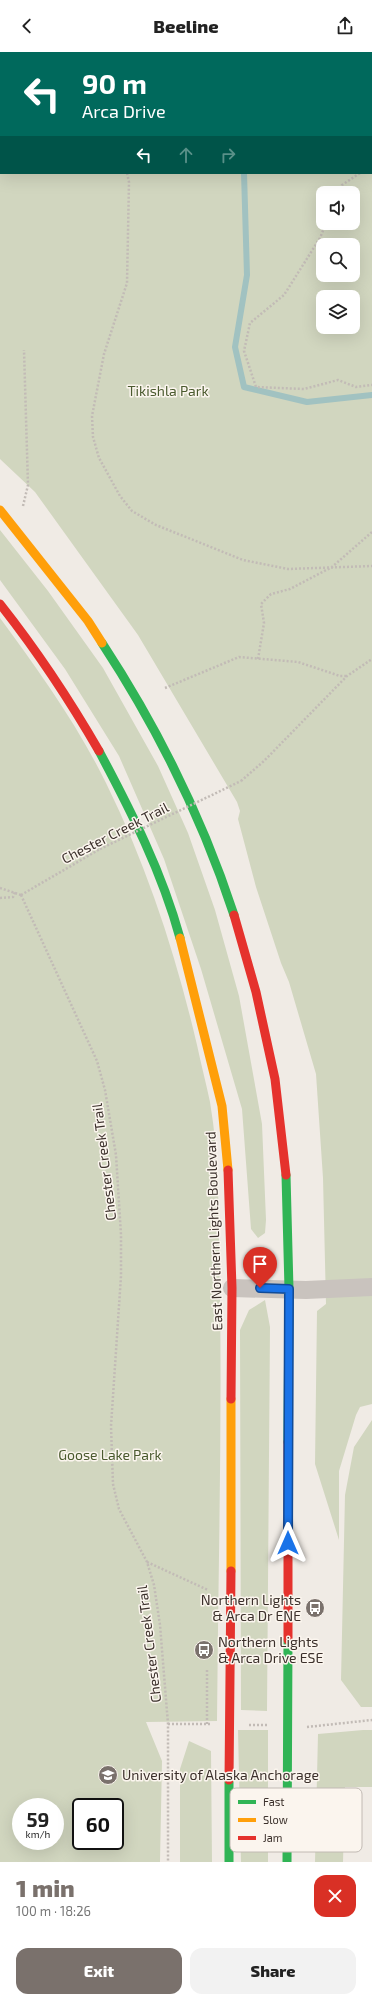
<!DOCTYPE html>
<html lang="en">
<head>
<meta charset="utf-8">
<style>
  body { margin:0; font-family:"Exo 2",sans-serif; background:#f2f2f2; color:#222; height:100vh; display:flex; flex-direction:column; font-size:15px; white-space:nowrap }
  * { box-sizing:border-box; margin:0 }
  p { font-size:13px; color:#767676 }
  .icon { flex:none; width:22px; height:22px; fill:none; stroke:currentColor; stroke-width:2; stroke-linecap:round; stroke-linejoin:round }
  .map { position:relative; height:1810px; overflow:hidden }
  .sheet { display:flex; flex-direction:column; background:#fff; flex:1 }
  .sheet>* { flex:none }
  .top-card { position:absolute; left:0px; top:0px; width:372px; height:122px; box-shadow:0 4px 16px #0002; background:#00695c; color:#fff; overflow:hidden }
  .buttons { position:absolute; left:316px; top:134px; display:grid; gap:8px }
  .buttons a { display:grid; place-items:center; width:44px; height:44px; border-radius:8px; background:#fff; box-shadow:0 4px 16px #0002; font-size:20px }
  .speed { position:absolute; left:12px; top:1746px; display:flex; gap:8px; font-size:20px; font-weight:700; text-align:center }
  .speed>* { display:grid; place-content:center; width:52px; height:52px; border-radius:50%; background:#fff; box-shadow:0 4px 16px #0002; line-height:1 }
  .speed small { font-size:10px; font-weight:400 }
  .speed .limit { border:2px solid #111; border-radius:6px; background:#fff; color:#111 }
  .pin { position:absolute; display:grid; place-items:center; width:34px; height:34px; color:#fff; margin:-41px -17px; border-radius:50% 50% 50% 0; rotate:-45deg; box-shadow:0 0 4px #0007 }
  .pin .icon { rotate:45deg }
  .me { position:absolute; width:44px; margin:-22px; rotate:0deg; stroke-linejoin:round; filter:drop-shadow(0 0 3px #0008) }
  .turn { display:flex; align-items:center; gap:14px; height:84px; padding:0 16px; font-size:18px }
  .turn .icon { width:52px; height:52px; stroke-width:2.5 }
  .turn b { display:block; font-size:28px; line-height:34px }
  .lanes { display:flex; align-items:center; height:38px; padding:0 16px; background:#0003; justify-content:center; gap:20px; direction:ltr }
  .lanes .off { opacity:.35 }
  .round { display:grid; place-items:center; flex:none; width:42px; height:42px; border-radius:12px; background:#f2f2f2 }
  .summary { display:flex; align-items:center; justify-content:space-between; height:68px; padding:0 16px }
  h1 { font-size:24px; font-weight:800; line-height:30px; color:#7a716c }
  .action { display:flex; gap:8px; margin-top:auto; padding:8px 16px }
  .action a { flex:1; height:46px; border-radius:12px; background:#7a716c; color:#fff; font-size:16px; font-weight:800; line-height:46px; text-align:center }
  .action a+a { background:#f2f2f2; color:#222 }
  header { display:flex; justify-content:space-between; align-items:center; height:52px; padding:0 16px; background:#fff; font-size:18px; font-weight:800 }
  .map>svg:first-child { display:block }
  .green { fill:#d1d6bf; fill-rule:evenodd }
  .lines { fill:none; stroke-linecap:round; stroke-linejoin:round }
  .stream { stroke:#a1c2c1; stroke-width:6 }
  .path { stroke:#c2bbb6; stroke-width:2.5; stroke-dasharray:2 2; stroke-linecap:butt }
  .street { stroke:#c9c3be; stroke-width:18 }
  .fast { stroke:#30b455; stroke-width:9 }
  .slow { stroke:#ff9f0a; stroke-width:9 }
  .jam { stroke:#e5322d; stroke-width:9 }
  .path-bridge { stroke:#c2bbb6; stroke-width:2.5; stroke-dasharray:2 2; stroke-linecap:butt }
  .route-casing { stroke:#114b97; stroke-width:10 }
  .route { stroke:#1a73e8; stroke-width:7 }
  .labels { text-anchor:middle; stroke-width:3; stroke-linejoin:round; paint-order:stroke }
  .park-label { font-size:14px; fill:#4a5a2e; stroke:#fbf5ee }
  .street-label { font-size:14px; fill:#3b302b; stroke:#fbf5ee }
  .poi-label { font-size:14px; fill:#3b302b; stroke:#fbf5ee; text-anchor:start }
  .key { fill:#fbf5ee; stroke:#c1bab4; stroke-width:1 }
  .key-label { font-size:11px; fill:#3b302b }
</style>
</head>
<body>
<header><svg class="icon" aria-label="back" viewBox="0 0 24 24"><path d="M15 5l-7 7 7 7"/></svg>Beeline<svg class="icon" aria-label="share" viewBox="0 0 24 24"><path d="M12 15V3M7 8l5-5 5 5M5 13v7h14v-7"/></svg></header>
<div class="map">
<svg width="372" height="1810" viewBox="0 0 372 1810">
  <rect width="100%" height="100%" fill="#f0ebe5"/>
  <path class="green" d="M0 0H372V1352L360 1355 356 1363 339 1419V1488L315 1412 317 1259 326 1252 323 1126 316 1022 289 930 281 911 256 835 238 767 240 759 237 750 138 583 35 440 0 407ZM1 1H371V121H1ZM323 141H353V171H323ZM323 193H353V223H323ZM323 245H353V275H323Z
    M0 478 48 539 103 616 158 714 188 781 215 858 239 944 262 1072 266 1168 265 1181 258 1186 251 1177 242 1057 201 917 164 807 119 704 65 617 0 528Z
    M0 566C39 619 77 672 106 731 147 814 176 903 197 993 201 1012 206 1031 210 1050 221 1114 218 1181 220 1246 222 1387 218 1528 217 1669L146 1670 162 1709 160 1810H0ZM21 1755H55V1789H21ZM81 1755H115V1789H81Z
    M265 1248 270 1275 267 1659 241 1658 240 1278 249 1258Z
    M372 1368V1655H361L341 1628 345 1443 354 1395Z
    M238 1678H268V1810H241Z
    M363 1678H372V1735H345L343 1810H315L318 1682Z
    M189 1689 211 1699 212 1810H180V1717Z"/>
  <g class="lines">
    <path class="stream" d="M270 1V0
      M244 121 247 223 235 295 244 335 307 350 372 343"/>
    <path class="path" d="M58 0 60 1
      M147 0 148 1
      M355 0V1
      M246 1 249 0
      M371 93 372 98
      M371 113 372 112
      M127 121 129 130 127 231 104 302 92 364 93 385 99 406 120 444 132 459 156 473 243 508 288 517 372 514
      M339 141 342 133 360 121
      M326 171 320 186 284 243 250 271 244 299 256 335 304 337 338 328 356 335 372 333
      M23 454 28 433 24 298
      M258 607 264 571 261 552 271 542 290 537 332 515 372 480
      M165 636 239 605 298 610 340 624H347
      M241 729 264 709 347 624 372 607
      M0 836 21 843
      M21 843 97 1009 105 1038 116 1103 121 1183V1224L111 1374 113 1432 119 1457 147 1510 154 1533 160 1573 168 1672V1810
      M21 843 100 797
      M0 846 13 845 15 840
      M147 1510 208 1538V1539
      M168 1672H210
      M207 1672V1616
      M249 1673H268
      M307 1675 372 1668"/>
    <path class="street" d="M232 1236 306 1238 372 1235"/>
    <path class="fast" d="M102 591C157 675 203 768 234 863
      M99 699C131 759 162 820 180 886
      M286 1123 289 1237 288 1390
      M229 1810V1728
      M287 1810 288 1588"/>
    <path class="slow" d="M0 458 88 569 102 591
      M180 886 222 1054 228 1118
      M231 1519V1347"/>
    <path class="jam" d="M0 552C38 600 69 647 99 699
      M234 863 256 940 275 1027 286 1123
      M228 1118 232 1236 231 1347
      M288 1588V1390
      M229 1728 231 1519"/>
    <path class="path-bridge" d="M100 797 241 729"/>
  </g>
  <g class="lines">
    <defs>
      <path id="route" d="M260 1236 289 1237 288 1491"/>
    </defs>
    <use href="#route" class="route-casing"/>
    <use href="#route" class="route"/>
  </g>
  <defs>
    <symbol id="bus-disc" viewBox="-11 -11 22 22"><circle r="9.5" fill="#7a716c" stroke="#fbf5ee"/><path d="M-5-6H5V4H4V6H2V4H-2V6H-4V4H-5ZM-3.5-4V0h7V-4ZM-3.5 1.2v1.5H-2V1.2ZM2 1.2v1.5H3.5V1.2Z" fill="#fff"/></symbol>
    <symbol id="university-disc" viewBox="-11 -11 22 22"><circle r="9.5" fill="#7a716c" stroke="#fbf5ee"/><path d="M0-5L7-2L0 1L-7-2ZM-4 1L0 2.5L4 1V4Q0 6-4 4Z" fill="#fff"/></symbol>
  </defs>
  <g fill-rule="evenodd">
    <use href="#bus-disc" x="304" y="1545" width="22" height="22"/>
    <use href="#bus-disc" x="193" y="1587" width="22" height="22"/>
    <use href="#university-disc" x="97" y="1712" width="22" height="22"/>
  </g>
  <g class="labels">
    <g class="park-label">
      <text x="168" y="344">Tikishla Park</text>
      <text x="110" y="1408">Goose Lake Park</text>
    </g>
    <g class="street-label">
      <text transform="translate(115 781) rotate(-27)" y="5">Chester Creek Trail</text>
      <text transform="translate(104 1110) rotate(-97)" y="5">Chester Creek Trail</text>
      <text transform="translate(214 1179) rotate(-92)" y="5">East Northern Lights Boulevard</text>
      <text transform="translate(149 1592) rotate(-97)" y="5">Chester Creek Trail</text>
    </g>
    <g class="poi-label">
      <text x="301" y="1553" text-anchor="end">Northern Lights<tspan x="301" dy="16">&amp; Arca Dr ENE</tspan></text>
      <text x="218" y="1595">Northern Lights<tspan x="218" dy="16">&amp; Arca Drive ESE</tspan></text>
      <text x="122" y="1728">University of Alaska Anchorage</text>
    </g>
  </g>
  <rect x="230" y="1736" width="132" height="64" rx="6" class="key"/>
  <rect x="238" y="1748" width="18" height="4" fill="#30b455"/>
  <rect x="238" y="1766" width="18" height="4" fill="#ff9f0a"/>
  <rect x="238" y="1784" width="18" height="4" fill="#e5322d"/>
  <g class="key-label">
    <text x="263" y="1754">Fast</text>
    <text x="263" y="1772">Slow</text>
    <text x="263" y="1790">Jam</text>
  </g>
</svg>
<div class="buttons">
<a><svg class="icon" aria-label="sound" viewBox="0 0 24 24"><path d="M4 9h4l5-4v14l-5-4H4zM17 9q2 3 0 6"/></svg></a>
<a><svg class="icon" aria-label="search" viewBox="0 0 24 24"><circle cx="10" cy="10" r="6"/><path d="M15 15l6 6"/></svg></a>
<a><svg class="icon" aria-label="layers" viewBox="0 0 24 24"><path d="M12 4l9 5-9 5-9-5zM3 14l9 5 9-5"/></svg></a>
</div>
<div class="speed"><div>59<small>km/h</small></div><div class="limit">60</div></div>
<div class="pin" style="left:260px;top:1236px;background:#d93025"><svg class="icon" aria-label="arrive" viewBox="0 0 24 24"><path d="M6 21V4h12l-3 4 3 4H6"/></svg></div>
<svg class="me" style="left:288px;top:1491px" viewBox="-20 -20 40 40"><path d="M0-17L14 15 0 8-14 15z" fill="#1a73e8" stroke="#fff" stroke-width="4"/></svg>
<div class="top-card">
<div class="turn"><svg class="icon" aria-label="left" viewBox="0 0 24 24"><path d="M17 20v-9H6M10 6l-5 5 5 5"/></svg><div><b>90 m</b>Arca Drive</div></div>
<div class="lanes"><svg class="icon" aria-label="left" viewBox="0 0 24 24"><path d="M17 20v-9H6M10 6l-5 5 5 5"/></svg><svg class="icon off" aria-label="ahead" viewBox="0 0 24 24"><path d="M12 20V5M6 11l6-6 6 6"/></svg><svg class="icon off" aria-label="right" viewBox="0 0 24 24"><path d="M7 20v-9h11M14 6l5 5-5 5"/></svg></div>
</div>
</div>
<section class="sheet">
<div class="summary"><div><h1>1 min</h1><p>100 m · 18:26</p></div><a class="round" style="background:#d93025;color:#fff"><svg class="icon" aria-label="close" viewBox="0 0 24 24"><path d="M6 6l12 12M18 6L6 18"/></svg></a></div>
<div class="action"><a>Exit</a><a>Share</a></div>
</section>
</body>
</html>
